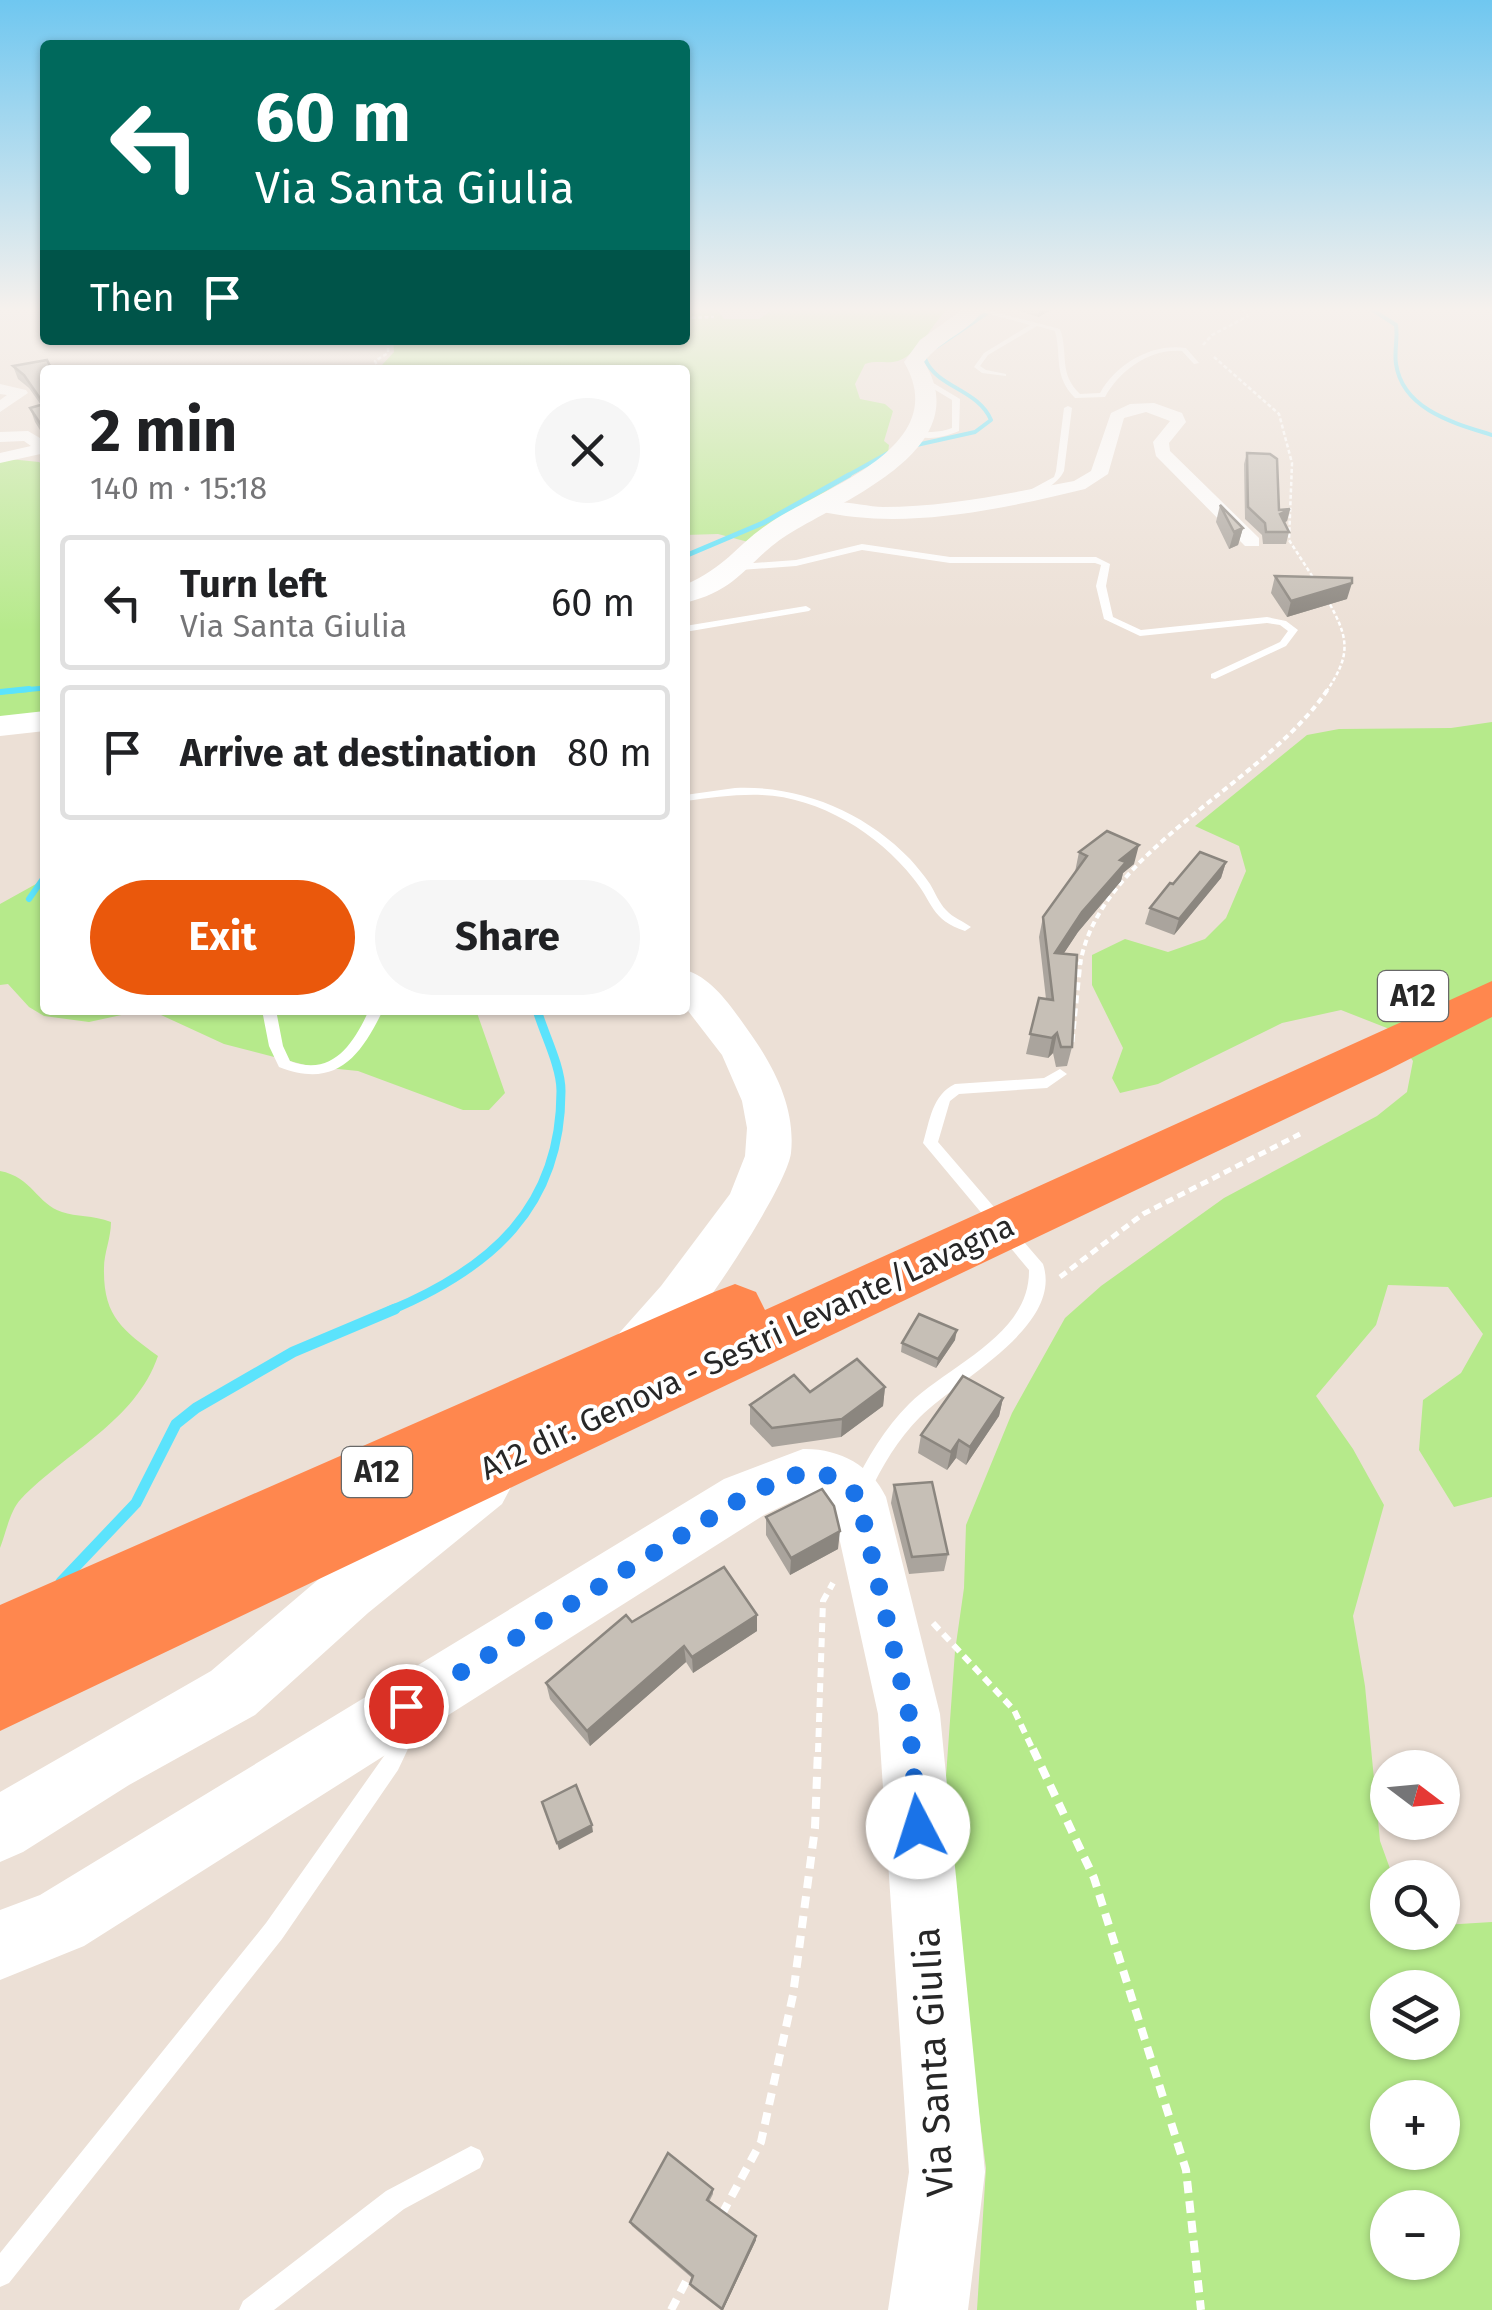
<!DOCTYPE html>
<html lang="en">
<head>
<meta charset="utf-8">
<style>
  body { margin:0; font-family:"Fira Sans",sans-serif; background:#f6f6f6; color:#202124; height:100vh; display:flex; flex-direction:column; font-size:38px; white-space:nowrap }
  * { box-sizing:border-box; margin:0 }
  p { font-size:32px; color:#757577 }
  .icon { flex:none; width:55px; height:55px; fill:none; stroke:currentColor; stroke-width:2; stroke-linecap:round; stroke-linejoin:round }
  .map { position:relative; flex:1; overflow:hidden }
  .sheet { position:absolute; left:40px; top:365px; width:650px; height:650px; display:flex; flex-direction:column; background:#fff; border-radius:10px; box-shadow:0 2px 8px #0004 }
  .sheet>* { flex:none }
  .guide { position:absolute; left:40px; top:40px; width:650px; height:305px; border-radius:10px; box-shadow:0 2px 8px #0004; background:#00695c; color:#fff; overflow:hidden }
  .needle { width:65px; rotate:106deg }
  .buttons { position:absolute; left:1370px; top:1750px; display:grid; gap:20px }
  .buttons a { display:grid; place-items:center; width:90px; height:90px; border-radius:50%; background:#fff; box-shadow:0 2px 8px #0004; font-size:50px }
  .pin { position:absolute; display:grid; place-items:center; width:85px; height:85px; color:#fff; margin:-42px; border:5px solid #fff; border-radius:50%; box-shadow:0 2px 10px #0007 }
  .me { position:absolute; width:110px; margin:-55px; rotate:355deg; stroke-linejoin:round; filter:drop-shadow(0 0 8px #0008) }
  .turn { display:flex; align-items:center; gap:35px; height:210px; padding:0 50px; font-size:45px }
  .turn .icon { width:130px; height:130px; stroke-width:2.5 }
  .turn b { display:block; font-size:70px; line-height:85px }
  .then { display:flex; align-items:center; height:95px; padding:0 50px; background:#0003; gap:20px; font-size:38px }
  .round { display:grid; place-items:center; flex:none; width:105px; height:105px; border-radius:52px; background:#f6f6f6 }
  .head { display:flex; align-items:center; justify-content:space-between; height:170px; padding:0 50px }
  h1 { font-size:60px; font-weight:700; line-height:75px }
  .action { display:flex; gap:20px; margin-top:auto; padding:20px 50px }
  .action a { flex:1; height:115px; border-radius:60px; background:#ea580c; color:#fff; font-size:40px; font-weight:700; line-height:115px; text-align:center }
  .action a+a { background:#f6f6f6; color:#202124 }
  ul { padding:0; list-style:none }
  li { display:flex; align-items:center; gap:30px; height:135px; margin:0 20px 15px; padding:0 30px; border:5px solid #e0e0e0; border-radius:10px }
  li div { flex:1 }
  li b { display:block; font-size:38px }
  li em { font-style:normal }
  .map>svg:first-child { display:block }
  .green { fill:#b6ea8b; fill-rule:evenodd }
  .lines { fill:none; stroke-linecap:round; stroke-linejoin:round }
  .stream-far4 { stroke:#5be3fc; stroke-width:4 }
  .stream-far3 { stroke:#5be3fc; stroke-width:5 }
  .stream-far2 { stroke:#5be3fc; stroke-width:6 }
  .stream-far1 { stroke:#5be3fc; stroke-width:9 }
  .stream { stroke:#5be3fc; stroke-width:11 }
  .path-far4 { stroke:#fff; stroke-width:2.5; stroke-dasharray:4 2.5; stroke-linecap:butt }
  .path-far3 { stroke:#fff; stroke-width:4; stroke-dasharray:6 4; stroke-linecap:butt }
  .path-far2 { stroke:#fff; stroke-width:5; stroke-dasharray:8 5; stroke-linecap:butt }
  .path-far1 { stroke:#fff; stroke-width:6; stroke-dasharray:9 6; stroke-linecap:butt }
  .path { stroke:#fff; stroke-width:8; stroke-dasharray:12 8; stroke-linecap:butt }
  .lane { fill:#fff; fill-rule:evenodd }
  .street { fill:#fff; fill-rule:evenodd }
  .secondary { fill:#fff; fill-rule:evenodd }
  .highway { fill:#ff874e; fill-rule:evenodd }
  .wall { fill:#aaa49d }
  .shaded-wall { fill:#8b867f }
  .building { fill:#c6bfb6; stroke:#8b867f; stroke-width:2.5 }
  .route { stroke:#1a73e8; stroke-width:18; stroke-dasharray:0 32.4 }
  .labels { text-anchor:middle; stroke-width:8; stroke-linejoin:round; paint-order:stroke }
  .shield { fill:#fff; stroke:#686868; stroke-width:2.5 }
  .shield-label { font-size:30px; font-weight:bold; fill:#272727 }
  .street-label { font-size:32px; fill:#272727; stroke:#fff }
  .near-street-label { font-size:38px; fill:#272727; stroke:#fff }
</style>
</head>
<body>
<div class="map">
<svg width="1492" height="2310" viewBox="0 0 1492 2310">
  <rect width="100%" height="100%" fill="#ece0d6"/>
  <path class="green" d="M685 307H714L724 319H759L776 308 950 307C932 322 921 353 898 361 888 364 876 360 865 364L855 384 860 399 885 404 893 411 884 441 889 445 888 453 784 517 752 543 718 534 685 535V370H384L382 365 394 352 393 340H533L562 346 600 340H685Z
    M9 459 39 462 45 466V716L0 719V461Z
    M1492 722V1497L1454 1507 1419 1450 1423 1400 1461 1373 1483 1334 1448 1287 1388 1285 1376 1325 1316 1396 1353 1449 1384 1505 1353 1616 1365 1686 1380 1841 1393 1877 1388 1878V1932H1442L1443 1925 1492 1922V2310H977L986 2168 942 1832 955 1651 964 1588 966 1525 1012 1413 1065 1318 1101 1286 1224 1198 1377 1116 1407 1092 1413 1061 1392 1030 1341 1010 1282 1023 1158 1084 1120 1093 1112 1078 1123 1048 1092 985V955L1125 939 1168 952 1205 939 1226 918 1246 871 1239 846 1195 826 1307 735 1339 729 1451 728ZM1388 1988H1442V2042H1388ZM1388 2098H1442V2152H1388ZM1388 2208H1442V2262H1388Z
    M45 879V1010H476L505 1093 489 1110H463L358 1071 309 1066 224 1044 161 1015 140 1011 89 1022 44 1016 29 1007 8 984 0 985V904Z
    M0 1171C32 1177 37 1204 62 1212 76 1217 93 1215 111 1222 111 1238 104 1253 104 1268 103 1317 123 1330 158 1356 135 1422 67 1451 21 1499 10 1510 6 1533 0 1548Z"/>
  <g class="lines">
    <path class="stream-far4" d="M1368 307 1396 325C1398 338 1394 351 1396 364 1403 410 1454 423 1492 435
      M936 347 987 313
      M912 446 975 432 991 420C978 389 937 388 925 359
      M845 477 888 453"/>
    <path class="stream-far3" d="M685 556 763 523 849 475
      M0 692 45 688"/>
    <path class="stream-far2" d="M0 692 29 689
      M29 899 45 876"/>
    <path class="stream-far1" d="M389 1311C490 1269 561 1208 561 1091 561 1066 544 1034 537 1010"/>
    <path class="stream" d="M61 1582 136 1503 176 1424 196 1408 293 1352 395 1309"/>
    <path class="path-far4" d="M685 318 714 317
      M1203 345 1212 335 1248 316 1240 307
      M1214 357 1279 414 1292 463 1289 540 1316 582
      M379 370 375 361 388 353V340
      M1326 692C1352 654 1349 638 1327 599"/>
    <path class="path-far3" d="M1080 965C1098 851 1266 783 1328 689"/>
    <path class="path-far2" d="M1072 1042 1080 962
      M1060 1277 1143 1214 1300 1134"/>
    <path class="path-far1" d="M933 1623 1014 1710 1034 1752
      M818 1752 823 1601 833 1583"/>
    <path class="path" d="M1033 1749 1094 1878 1186 2170 1201 2310
      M722 2214 761 2142 793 1995 815 1828 818 1749
      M671 2310 691 2272"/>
    <path class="lane" d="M975 307 1060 329C1069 354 1058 373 1080 394L1100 393C1117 363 1152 343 1186 348L1199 363 1194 364 1182 351C1150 348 1120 370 1105 397L1075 398C1053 375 1062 359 1055 331L1037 326 988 355 980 366 986 370 1006 374V376L982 373 974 367 984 353 1030 325 974 310Z
      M100 340H109L114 343 111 345Z
      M925 378 960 399 959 431C944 437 928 441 913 435 925 430 938 434 952 428V400L922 382Z
      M1068 406 1072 408 1064 471C1059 482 1042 494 1030 494V490L1054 477 1056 471 1064 408Z
      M862 544 950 557H1096L1110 564 1106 586 1113 617 1141 630 1267 617 1286 621 1298 630 1286 646 1215 679 1211 678V674L1280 642 1288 631 1280 625 1267 623 1140 636 1104 619 1096 586 1101 565 1095 563H950L862 550 796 566 740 570 735 567 740 564 796 560Z
      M806 606 811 609 809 611 685 632V626Z
      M735 788C800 785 865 812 910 859 917 867 924 875 930 884 935 892 939 903 946 910 953 918 963 921 971 927L965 931C931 920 933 902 913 878 879 834 819 797 762 795 736 794 710 798 685 801V795Z
      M262 1010H276L283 1046 290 1061C332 1077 353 1045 369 1010H383C360 1058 335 1089 279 1067L269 1046Z
      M1060 1069 1067 1074 1047 1088 959 1094 950 1101 938 1142 1043 1264C1064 1327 956 1380 920 1417 898 1439 882 1466 869 1494L862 1496 855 1494 853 1488C867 1458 885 1428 909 1404 950 1364 1030 1335 1029 1270L923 1143C930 1120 932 1095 955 1084L1044 1078Z
      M407 1720 414 1723 417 1730 398 1770 282 1939 9 2283 0 2287V2253L266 1923 384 1756 400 1723Z
      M471 2146 480 2150 484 2159 480 2168 404 2209 274 2310H239L243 2301 386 2191Z"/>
    <path class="street" d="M0 384 26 390 28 393 0 412V400L7 395 0 394Z
      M1154 403 1182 413 1186 422 1169 443 1170 451 1259 538V546H1245L1156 456 1153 442 1170 421 1146 412 1124 418 1108 474 1085 489C1002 509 904 531 819 511L816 507C829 496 864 507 883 507 947 507 1011 493 1074 481L1091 471 1111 413 1130 404Z
      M0 432 28 431 45 441V453L0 463V453L31 446 24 441 0 442Z"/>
    <path class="secondary" d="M966 307H985C972 331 941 339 924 362 977 447 848 498 792 532 749 557 743 589 685 603V585C728 566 736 545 771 522 824 487 954 447 904 362L920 340Z
      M45 711V731L0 736V716Z
      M685 970C711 977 730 1005 745 1026 772 1063 796 1106 791 1153 786 1191 681 1348 649 1370 637 1378 625 1374 613 1370L605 1355 613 1340 661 1286 730 1194 745 1156 747 1128 742 1101 722 1055 685 1007Z
      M803 1449C838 1448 871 1465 886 1497L940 1714 985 2172 968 2310H888L909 2172 878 1714 833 1510 818 1498 793 1501 764 1515 84 1946 0 1980V1910L40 1895 724 1479Z
      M483 1462 502 1470 511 1487 502 1504 368 1613 255 1715 129 1785 23 1852 0 1862V1792L211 1671 326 1573 464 1470Z"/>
    <path class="highway" d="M1492 981V1017L1386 1071 0 1731V1605L714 1292 735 1284 756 1292 765 1310Z"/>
  </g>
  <path class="wall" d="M1007 307H1057L1038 317Z
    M13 366 45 370V438L35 422 30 408 41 405 29 388 18 379Z
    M1247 453 1279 510 1290 509 1287 521 1285 522 1289 532 1286 544H1263L1262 535 1245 519 1244 464Z
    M1220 505 1243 528 1238 545 1229 549 1216 522Z
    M1275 576 1347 599 1287 617 1271 593Z
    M1079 852 1134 864 1123 873 1121 881 1078 932 1063 954 1072 1047 1067 1066 1056 1067 1053 1053 1048 1058 1026 1054 1039 998 1046 999 1039 937 1043 917 1075 872Z
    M1226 862 1221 878 1174 935 1145 924 1150 908 1173 884Z
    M955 1340 936 1368 901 1352 902 1343Z
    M885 1387 883 1406 841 1437 772 1447 750 1424V1405L810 1392Z
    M1003 1398 999 1416 966 1465 956 1458 947 1470 918 1453 921 1435Z
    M894 1485 948 1554 944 1571 909 1574 891 1503Z
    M766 1517 838 1549 790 1575 766 1535Z
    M632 1622 757 1631 693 1673 686 1662 590 1746 550 1699 546 1683Z
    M713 2189V2194L709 2202 756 2240 723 2310H721L691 2287 690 2284 692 2278 632 2226 630 2222Z"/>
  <path class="shaded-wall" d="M1040 307H1057L1038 317Z
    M1290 509 1287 521 1277 526 1280 514Z
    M1243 528 1238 545 1229 549 1234 532Z
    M1352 583 1347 599 1287 617 1291 601Z
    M1139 845 1134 864 1123 873 1121 881 1078 932 1051 973 1055 953 1082 912 1120 860Z
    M1226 862 1221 878 1174 935 1179 919Z
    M1057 1033 1053 1053 1048 1058 1052 1038Z
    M957 1330 955 1340 936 1368 938 1359Z
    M885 1387 883 1406 841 1437 842 1419Z
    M1003 1398 999 1416 966 1465 970 1447Z
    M959 1440 956 1458 947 1470 951 1452Z
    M840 1531 838 1549 790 1575 791 1558Z
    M757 1615V1631L693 1673 692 1657Z
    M684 1646 686 1662 590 1746 587 1731Z
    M592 1825 593 1832 559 1850 557 1843Z
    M756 2236V2240L723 2310 722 2309Z"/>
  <path class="building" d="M47 360 52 370H45V431L30 408 44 404 24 375 13 366Z
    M1247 453 1270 454 1277 459 1279 510 1290 509 1280 514 1289 532H1266L1265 523 1248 507Z
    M1220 505 1243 528 1234 532Z
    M1275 576 1352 578V583L1291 601Z
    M1107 831 1139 845 1120 860 1126 862 1082 912 1055 953 1077 955 1072 1047H1061L1057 1033 1052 1038 1030 1034 1039 998 1053 1000 1043 917 1087 856 1079 852Z
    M1200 852 1226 862 1179 919 1150 908 1170 883 1173 884Z
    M919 1314 957 1330 938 1359 902 1343Z
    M857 1359 885 1387 842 1419 772 1428 750 1405 794 1375 810 1392Z
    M963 1376 1003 1398 970 1447 959 1440 951 1452 921 1435Z
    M932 1482 948 1554 912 1557 894 1485Z
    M822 1489 834 1506 840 1531 791 1558 766 1517Z
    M724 1567 757 1615 692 1657 684 1646 587 1731 546 1683 626 1615 632 1622Z
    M576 1785 592 1825 557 1843 542 1802Z
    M668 2153 713 2189 707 2200 756 2236 722 2309 690 2284 693 2276 630 2222Z"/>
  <linearGradient id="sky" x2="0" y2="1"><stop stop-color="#6fc7f0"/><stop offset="0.49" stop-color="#f6f1ed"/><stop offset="1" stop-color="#f6f1ed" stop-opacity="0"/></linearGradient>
  <rect width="1492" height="631" fill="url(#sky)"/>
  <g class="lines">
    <path class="route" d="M406 1706 744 1497C787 1477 820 1455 858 1497L909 1714 918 1827"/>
  </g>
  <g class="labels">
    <g class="shield">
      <rect x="1378" y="971" width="70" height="50" rx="8"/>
      <rect x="342" y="1447" width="70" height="50" rx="8"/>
    </g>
    <g class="shield-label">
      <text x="1413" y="1006">A12</text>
      <text x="377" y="1482">A12</text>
    </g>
    <g class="street-label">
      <text transform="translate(747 1347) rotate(-25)" y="11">A12 dir. Genova - Sestri Levante/Lavagna</text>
    </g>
    <g class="near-street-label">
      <text transform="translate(933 2062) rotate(-93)" y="13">Via Santa Giulia</text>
    </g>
  </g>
</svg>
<div class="buttons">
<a><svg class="needle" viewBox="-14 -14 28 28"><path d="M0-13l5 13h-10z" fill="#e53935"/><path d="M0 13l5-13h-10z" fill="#757577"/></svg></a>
<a><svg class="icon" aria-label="search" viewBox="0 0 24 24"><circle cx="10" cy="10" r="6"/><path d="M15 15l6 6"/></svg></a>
<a><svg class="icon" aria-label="layers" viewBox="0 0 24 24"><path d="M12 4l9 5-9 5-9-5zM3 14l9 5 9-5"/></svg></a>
<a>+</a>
<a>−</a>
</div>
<div class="pin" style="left:406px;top:1706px;background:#d93025"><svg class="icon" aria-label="arrive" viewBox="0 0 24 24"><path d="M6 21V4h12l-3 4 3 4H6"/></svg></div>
<svg class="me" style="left:918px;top:1827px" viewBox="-20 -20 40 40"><circle r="19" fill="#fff"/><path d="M0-13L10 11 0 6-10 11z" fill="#1a73e8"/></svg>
<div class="guide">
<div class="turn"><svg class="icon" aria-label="left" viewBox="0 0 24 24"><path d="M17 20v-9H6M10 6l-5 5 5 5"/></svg><div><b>60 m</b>Via Santa Giulia</div></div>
<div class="then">Then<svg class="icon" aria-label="arrive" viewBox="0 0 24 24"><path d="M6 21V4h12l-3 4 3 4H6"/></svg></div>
</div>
<section class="sheet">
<div class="head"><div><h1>2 min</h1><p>140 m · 15:18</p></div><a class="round"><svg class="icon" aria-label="close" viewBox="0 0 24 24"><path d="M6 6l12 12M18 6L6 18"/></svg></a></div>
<ul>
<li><svg class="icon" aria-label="left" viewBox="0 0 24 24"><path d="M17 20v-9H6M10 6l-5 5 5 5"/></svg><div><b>Turn left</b><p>Via Santa Giulia</p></div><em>60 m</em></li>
<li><svg class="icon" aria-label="arrive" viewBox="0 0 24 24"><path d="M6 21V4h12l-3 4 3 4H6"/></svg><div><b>Arrive at destination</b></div><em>80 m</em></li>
</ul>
<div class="action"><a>Exit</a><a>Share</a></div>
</section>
</div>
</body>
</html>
